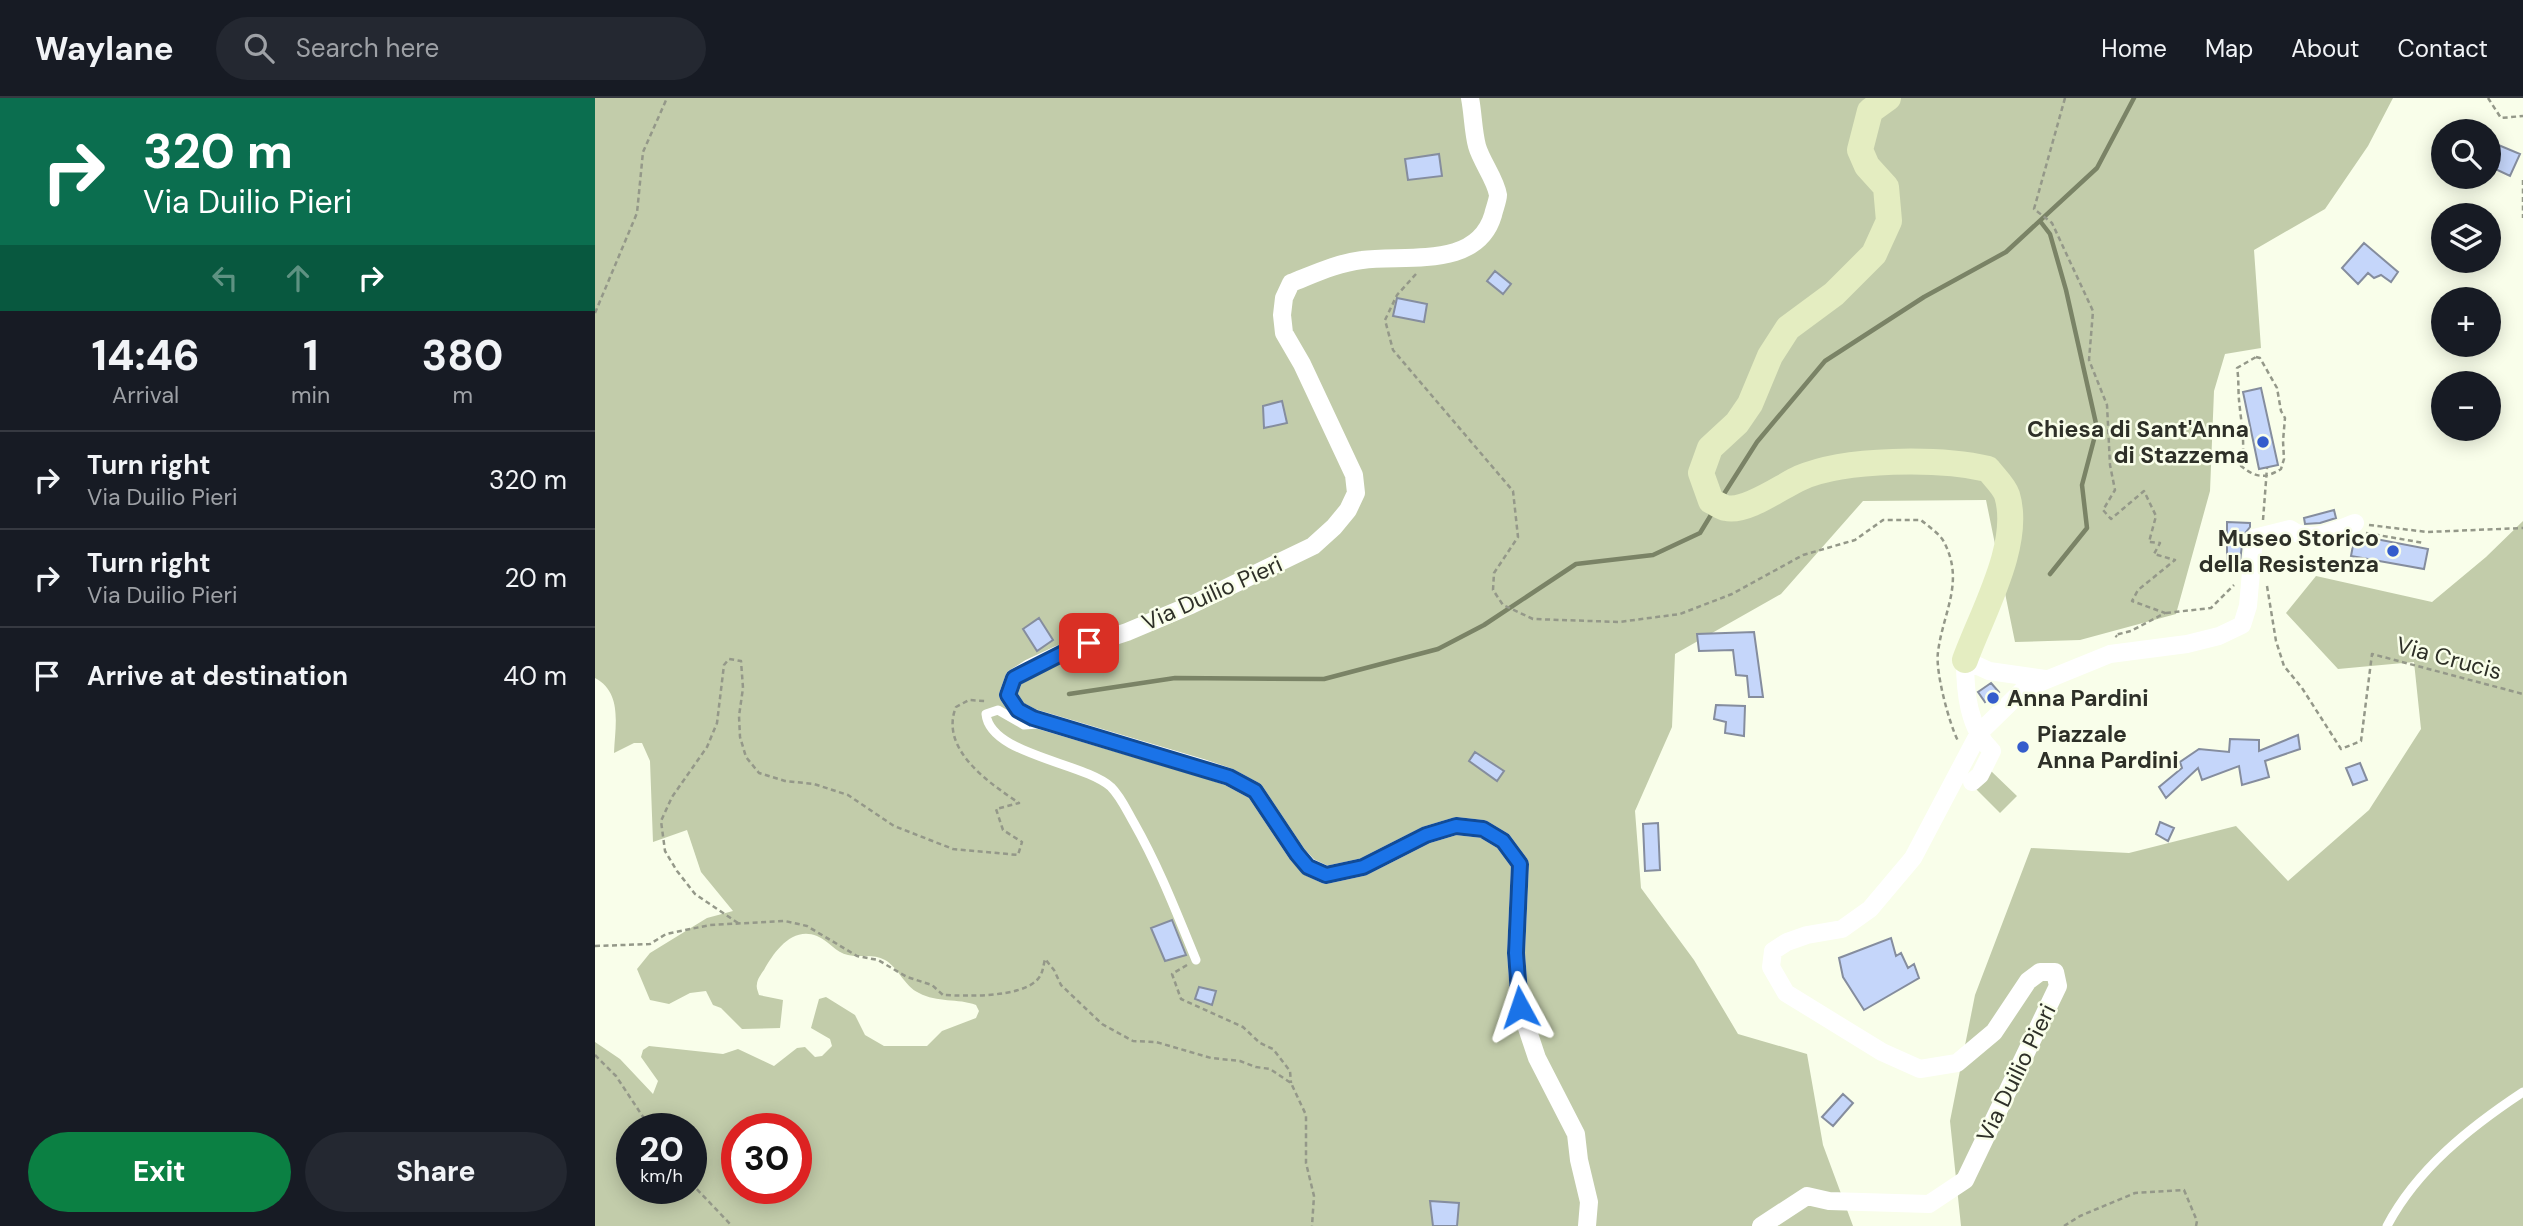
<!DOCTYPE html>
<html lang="en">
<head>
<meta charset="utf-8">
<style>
  body { margin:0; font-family:"DM Sans",sans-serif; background:#242831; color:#f1f3f6; height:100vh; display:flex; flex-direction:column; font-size:26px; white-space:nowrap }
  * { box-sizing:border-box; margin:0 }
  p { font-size:23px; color:#9ea1a6 }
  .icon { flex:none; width:38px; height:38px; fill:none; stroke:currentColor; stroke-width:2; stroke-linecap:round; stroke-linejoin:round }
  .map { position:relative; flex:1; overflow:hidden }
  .drawer { display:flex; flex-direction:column; background:#171b24; width:595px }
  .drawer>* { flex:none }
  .top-card { background:#0b6e4f; color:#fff; overflow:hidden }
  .controls { position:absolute; left:1836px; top:21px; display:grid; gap:14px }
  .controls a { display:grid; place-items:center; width:70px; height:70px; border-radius:50%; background:#171b24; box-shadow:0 4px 18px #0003; font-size:35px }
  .speed { position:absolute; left:21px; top:1015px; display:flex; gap:14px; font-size:35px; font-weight:700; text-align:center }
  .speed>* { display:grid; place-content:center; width:91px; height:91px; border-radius:50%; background:#171b24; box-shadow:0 4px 18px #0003; line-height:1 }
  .speed small { font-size:18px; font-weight:400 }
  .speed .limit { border:10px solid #d22; background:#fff; color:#111 }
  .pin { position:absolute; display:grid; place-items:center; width:60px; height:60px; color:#fff; margin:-30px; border-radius:14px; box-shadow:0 4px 10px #0006 }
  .me { position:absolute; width:77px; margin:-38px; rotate:355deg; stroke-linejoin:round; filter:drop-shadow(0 0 5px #0008) }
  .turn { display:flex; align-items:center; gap:24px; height:147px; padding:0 28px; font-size:32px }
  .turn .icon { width:91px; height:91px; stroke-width:2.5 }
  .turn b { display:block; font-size:49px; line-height:60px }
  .lanes { display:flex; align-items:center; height:66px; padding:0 28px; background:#0003; justify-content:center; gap:35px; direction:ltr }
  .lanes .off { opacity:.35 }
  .eta { display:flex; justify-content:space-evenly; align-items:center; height:119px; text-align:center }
  .eta b { font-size:42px; font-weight:800; line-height:49px }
  .cta { display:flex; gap:14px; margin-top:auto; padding:14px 28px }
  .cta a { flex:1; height:80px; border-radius:42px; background:#0b8043; color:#fff; font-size:28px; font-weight:800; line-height:80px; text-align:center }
  .cta a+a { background:#242831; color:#f1f3f6 }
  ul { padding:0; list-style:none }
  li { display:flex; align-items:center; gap:21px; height:98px; padding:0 28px; border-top:2px solid #363941 }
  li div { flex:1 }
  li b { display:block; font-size:26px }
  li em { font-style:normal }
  header { display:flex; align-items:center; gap:42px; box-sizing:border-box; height:98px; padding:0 35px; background:#171b24; border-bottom:2px solid #363941 }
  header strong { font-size:33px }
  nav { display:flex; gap:38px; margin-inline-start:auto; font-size:24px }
  .search { width:490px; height:63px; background:#242831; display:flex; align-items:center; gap:18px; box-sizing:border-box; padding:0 24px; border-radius:38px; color:#9ea1a6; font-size:26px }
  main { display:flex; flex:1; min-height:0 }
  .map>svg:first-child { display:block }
  .green { fill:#c2ccaa; fill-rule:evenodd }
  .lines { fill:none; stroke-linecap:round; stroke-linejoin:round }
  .stream { stroke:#7a8366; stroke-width:4.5 }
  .building { fill:#c5d6fa; stroke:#858d9e; stroke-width:2 }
  .path { stroke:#949889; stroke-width:2.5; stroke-dasharray:5 3.5; stroke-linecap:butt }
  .lane { stroke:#fff; stroke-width:9 }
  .street { stroke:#fff; stroke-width:18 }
  .secondary { stroke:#e4edc1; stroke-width:26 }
  .route-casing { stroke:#114b97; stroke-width:18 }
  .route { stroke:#1a73e8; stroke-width:12 }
  .poi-dot { fill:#345ccc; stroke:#f9feea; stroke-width:2.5 }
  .labels { text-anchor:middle; stroke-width:5; stroke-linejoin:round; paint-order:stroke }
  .poi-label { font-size:23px; font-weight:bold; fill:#2e3028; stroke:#f9feea; text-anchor:end }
  .street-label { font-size:23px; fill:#2e3028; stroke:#f9feea }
</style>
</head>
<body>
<header>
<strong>Waylane</strong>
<div class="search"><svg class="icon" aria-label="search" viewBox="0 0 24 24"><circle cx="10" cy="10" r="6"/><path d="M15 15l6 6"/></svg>Search here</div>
<nav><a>Home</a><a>Map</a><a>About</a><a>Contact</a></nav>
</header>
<main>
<section class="drawer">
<div class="top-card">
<div class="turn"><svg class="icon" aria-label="right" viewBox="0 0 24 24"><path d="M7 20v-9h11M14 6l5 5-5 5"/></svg><div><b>320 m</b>Via Duilio Pieri</div></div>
<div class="lanes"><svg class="icon off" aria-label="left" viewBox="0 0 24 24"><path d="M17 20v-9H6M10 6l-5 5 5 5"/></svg><svg class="icon off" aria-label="ahead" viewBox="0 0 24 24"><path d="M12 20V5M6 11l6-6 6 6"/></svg><svg class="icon" aria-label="right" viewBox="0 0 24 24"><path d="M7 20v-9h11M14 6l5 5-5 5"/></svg></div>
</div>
<div class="eta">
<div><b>14:46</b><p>Arrival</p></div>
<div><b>1</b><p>min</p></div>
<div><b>380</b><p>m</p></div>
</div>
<ul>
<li><svg class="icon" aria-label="right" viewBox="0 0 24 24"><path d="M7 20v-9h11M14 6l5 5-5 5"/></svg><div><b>Turn right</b><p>Via Duilio Pieri</p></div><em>320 m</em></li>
<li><svg class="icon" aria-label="right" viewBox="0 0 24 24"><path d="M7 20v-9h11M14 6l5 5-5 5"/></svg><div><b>Turn right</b><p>Via Duilio Pieri</p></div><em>20 m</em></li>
<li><svg class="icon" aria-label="arrive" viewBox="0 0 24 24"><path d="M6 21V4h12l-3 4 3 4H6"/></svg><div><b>Arrive at destination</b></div><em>40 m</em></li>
</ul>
<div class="cta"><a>Exit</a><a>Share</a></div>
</section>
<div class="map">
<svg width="1928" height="1128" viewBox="0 0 1928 1128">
  <rect width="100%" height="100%" fill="#f9feea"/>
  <path class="green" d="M0 0H1798L1773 48 1730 111 1659 152 1666 250 1630 256 1619 293 1615 393 1581 516 1485 542 1420 544 1391 402 1268 403 1186 496 1080 556 1077 629 1040 713 1046 790 1099 862 1143 936 1212 956 1228 1047 1258 1128H0V944L25 961 58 996 63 983 46 959 48 952 54 948 128 956 143 951 179 968 202 950 210 949 220 959 227 958 237 948 235 941 216 930 224 901 231 899 260 917 270 937 289 948H332L347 933 381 920 384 913 381 907C363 900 342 905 324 895 309 888 304 870 290 862 278 855 266 860 253 857 241 855 233 842 222 838 197 828 179 854 169 872 166 876 162 882 162 886 161 890 163 893 164 897L188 902 185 930 147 931 126 910 118 907 111 893 95 895 74 906 55 902 42 871 55 855 112 820 138 813 106 774 92 732 58 744 55 663 47 645H39L19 655C20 628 28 595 0 580ZM37 1031H96V1090H37ZM142 1031H201V1090H142Z
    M1928 423V1128H1366L1355 1023 1380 897 1436 750 1534 755 1641 728 1693 783 1774 712 1826 631 1819 564 1743 571 1691 515 1721 478 1837 504 1891 459Z
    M1396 673 1422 698 1405 715 1380 690Z"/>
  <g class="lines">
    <path class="stream" d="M1445 123 1455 136 1471 192 1502 330 1487 387 1492 430 1455 476
      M1127 399 1162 344 1230 263 1329 199 1411 154 1502 70 1539 0
      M474 596 580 580 729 581 843 551 889 527 981 466 1058 457 1105 435 1119 412"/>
  </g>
  <path class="building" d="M1901 46 1925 56 1915 78 1894 68V61Z
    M844 56 847 78 813 82 810 61Z
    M1769 145 1803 174 1796 184 1786 177 1779 180 1773 175 1763 186 1747 170Z
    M900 173 916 186 908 196 892 183Z
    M802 200 832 206 829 224 798 218Z
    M1666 290 1683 367 1664 371 1648 294Z
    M687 303 692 325 669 330 668 308Z
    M1739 412 1741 420 1725 425 1710 426 1709 420Z
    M1632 424 1655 425V429L1648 438 1645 464H1632Z
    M1760 437 1833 451 1829 471 1756 458Z
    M444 520 458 542 442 553 428 531Z
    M1159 534 1168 599H1154L1152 578 1141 577 1138 552 1104 553 1102 536Z
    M1396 585 1404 594 1390 604 1383 594Z
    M1121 607 1150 608 1149 638 1130 635 1131 624 1119 621Z
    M1703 637 1705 651 1670 663 1674 679 1647 687 1644 668 1607 682 1603 670 1571 700 1564 689 1587 670 1585 664 1604 651 1634 654 1635 641 1664 642V653Z
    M880 654 909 673 902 683 874 663Z
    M1765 665 1772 682 1758 687 1751 670Z
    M1565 724 1579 730 1573 743 1561 736Z
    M1063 725 1065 772 1050 773 1048 726Z
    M577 822 591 857 570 863 556 830Z
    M1296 840 1301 858 1306 855 1313 870 1319 866 1324 880 1269 912 1248 879 1244 860Z
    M604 889 621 893 617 907 600 901Z
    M1248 996 1258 1005 1238 1028 1227 1019Z
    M835 1103 864 1105 862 1128H838Z"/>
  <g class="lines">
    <path class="path" d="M1470 0 1439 111 1457 125 1498 213 1494 262 1512 307 1515 367 1520 392 1508 412 1516 421 1549 393 1561 418 1554 444 1565 445 1559 456 1580 462 1543 492 1537 503 1570 515 1536 533 1520 537 1522 539
      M1893 0 1906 20 1928 18
      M1928 82V120
      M821 176 802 197 790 222 798 252 918 393 923 439 899 475 898 492 908 507 938 521 1024 524 1085 516 1137 496 1208 457 1260 442 1288 422H1326C1333 428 1345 436 1349 444 1370 484 1348 514 1343 554 1340 573 1354 625 1363 643
      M0 215 42 115 48 54 72 0
      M1661 259 1665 260 1682 290 1686 313 1690 320 1688 343 1689 361 1686 371C1670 381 1661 380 1646 368 1651 347 1646 324 1644 302 1643 292 1644 281 1642 270Z
      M1668 422 1672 370
      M1774 427 1832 434 1928 430
      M1771 435 1829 445
      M1672 488 1681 543 1689 568 1707 590 1746 651 1766 643 1777 556 1928 596
      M1571 515 1616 510 1639 487
      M143 825 100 796 82 773 70 753 66 723 77 699 112 649 122 625 129 567 134 561 146 563 148 590 144 618 145 639 151 659 164 675 190 683 219 686 253 697 299 728 358 751 423 757 427 744 408 732 401 711 424 705C394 685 344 651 361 609L374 602 390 603
      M0 848 55 846 71 836 115 827 190 823 212 828 262 858 283 862 312 879 337 887 348 897C372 898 424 900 442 882 448 876 448 869 450 861L459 872 466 887 507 926 538 943 561 944 616 960 645 963 661 969 675 971 696 985 711 1017V1065L719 1098 717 1128
      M592 867 577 876 586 901 648 929 665 945 678 951 695 973 696 985
      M0 957 21 978 56 1031
      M96 1085 137 1128
      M1469 1128 1485 1118 1540 1095 1589 1092 1602 1123 1601 1128"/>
    <path class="lane" d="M443 626 429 627 403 612 391 616C395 657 488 664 516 689 526 699 532 713 539 725 564 769 582 816 601 862
      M1792 1128C1822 1071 1875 1029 1928 994"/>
    <path class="street" d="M875 0C878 15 878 33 882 48 886 63 901 82 903 97 903 102 899 112 898 117 882 172 809 156 767 162 742 165 719 176 696 185L689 200 687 217 689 235 707 266 759 377 761 395 753 412 739 429 718 448 596 507 532 534 465 556 435 570 419 580 413 597 423 612 438 620 610 671 634 679 660 693 702 756 714 769 731 777 768 769 831 737 861 728 888 731 908 743 925 766 921 855 925 909 942 960 981 1036 984 1062 994 1104 992 1128
      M1377 684 1385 677 1397 653C1373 630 1370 593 1370 562L1394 573 1450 581
      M1166 1128 1212 1098 1234 1103 1334 1106 1370 1082 1463 888 1460 874H1445L1433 883 1399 934 1362 965 1325 971 1287 954 1191 895 1176 869 1178 853 1192 844 1212 837 1247 831 1275 811 1318 760 1384 635 1429 591 1515 556 1592 546 1624 538 1647 527 1653 508 1659 440 1695 431C1715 446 1739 433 1760 425"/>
    <path class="secondary" d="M1293 0 1275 13 1265 52 1272 68 1291 89 1294 123 1279 156 1239 196 1193 230 1175 258 1155 306 1142 325 1115 350 1106 375 1116 403C1121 405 1126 409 1131 410 1151 415 1187 388 1205 380 1250 360 1345 360 1393 371 1399 379 1409 388 1412 397 1427 446 1387 515 1370 562"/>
  </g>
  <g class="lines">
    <defs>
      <path id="route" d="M494 545 466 556 419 580 413 597 423 612 438 620 634 679 660 693 702 756 713 769 731 777 768 769 831 737 861 728 888 731 908 743 925 766 921 855 925 909"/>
    </defs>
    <use href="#route" class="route-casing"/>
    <use href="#route" class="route"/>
  </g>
  <g class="poi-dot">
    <circle cx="1668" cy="344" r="7"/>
    <circle cx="1798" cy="453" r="7"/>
    <circle cx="1398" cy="600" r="7"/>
    <circle cx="1428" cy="649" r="7"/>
  </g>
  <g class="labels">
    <g class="poi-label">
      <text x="1654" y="339">Chiesa di Sant'Anna<tspan x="1654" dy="26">di Stazzema</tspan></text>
      <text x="1784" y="448">Museo Storico<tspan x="1784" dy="26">della Resistenza</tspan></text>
      <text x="1412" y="608" text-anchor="start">Anna Pardini</text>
      <text x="1442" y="644" text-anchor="start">Piazzale<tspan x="1442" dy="26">Anna Pardini</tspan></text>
    </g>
    <g class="street-label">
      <text transform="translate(617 495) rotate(-24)" y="8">Via Duilio Pieri</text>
      <text transform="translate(1854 560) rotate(15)" y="8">Via Crucis</text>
      <text transform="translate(1421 975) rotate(-64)" y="8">Via Duilio Pieri</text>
    </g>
  </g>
</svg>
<div class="controls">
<a><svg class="icon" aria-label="search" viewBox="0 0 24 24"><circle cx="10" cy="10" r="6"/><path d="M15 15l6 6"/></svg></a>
<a><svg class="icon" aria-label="layers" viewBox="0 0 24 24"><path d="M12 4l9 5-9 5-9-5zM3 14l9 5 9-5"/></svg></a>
<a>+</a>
<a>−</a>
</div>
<div class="speed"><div>20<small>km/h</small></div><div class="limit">30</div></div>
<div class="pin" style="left:494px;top:545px;background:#d93025"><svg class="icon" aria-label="arrive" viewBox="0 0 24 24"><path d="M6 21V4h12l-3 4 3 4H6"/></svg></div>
<svg class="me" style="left:925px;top:909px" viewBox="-20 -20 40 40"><path d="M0-17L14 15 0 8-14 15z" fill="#1a73e8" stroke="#fff" stroke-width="4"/></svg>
</div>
</main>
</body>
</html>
